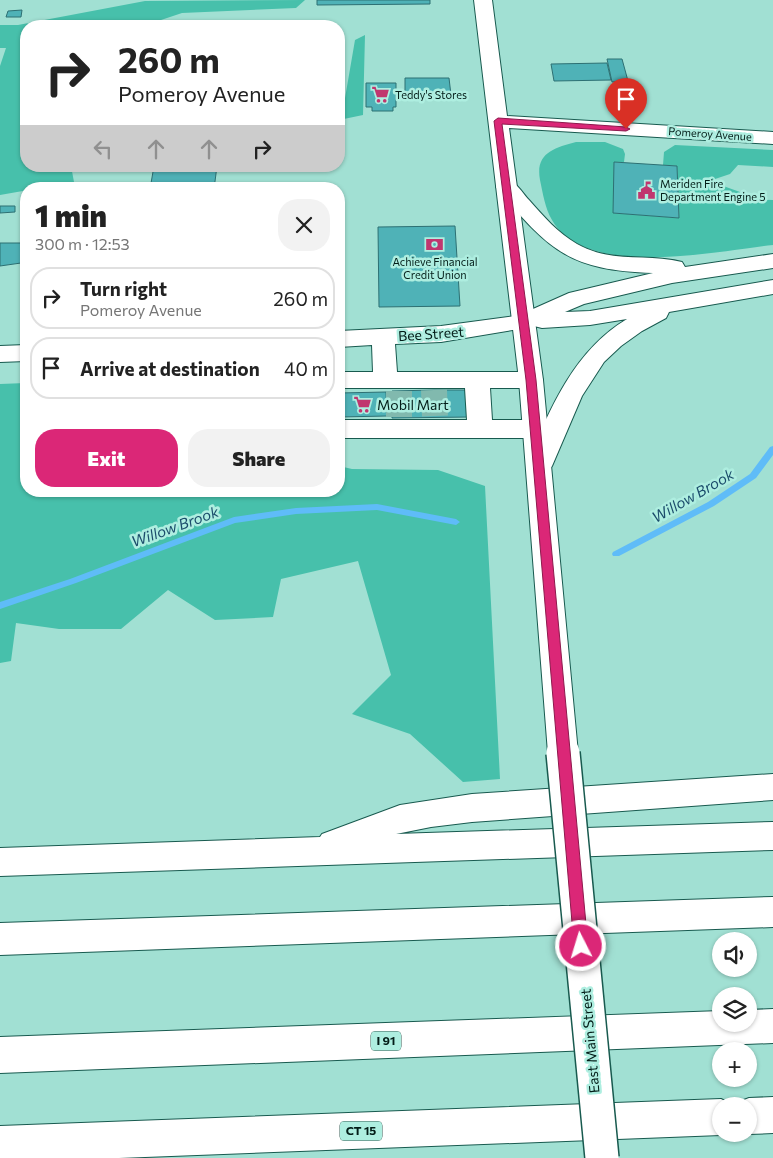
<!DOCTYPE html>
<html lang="en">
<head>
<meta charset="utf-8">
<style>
  body { margin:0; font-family:Commissioner,sans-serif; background:#f2f2f2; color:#222; height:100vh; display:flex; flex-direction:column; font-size:19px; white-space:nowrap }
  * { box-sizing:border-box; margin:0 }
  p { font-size:16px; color:#767676 }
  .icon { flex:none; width:28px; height:28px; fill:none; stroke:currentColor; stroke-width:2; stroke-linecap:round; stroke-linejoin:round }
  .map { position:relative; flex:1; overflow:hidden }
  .drawer { position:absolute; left:20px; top:182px; width:325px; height:315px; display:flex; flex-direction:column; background:#fff; border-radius:20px; box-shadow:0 1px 4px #0004 }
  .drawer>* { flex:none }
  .top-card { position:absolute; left:20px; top:20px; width:325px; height:152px; border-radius:20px; box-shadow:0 1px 4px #0004; background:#fff; color:#222; overflow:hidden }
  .fabs { position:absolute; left:712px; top:932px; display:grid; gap:10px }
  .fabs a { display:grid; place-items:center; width:45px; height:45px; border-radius:50%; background:#fff; box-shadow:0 1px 4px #0004; font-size:25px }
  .pin { position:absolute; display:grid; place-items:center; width:42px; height:42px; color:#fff; margin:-51px -21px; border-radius:50% 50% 50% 0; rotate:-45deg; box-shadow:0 0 5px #0007 }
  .pin .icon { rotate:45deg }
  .me { position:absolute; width:55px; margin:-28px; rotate:355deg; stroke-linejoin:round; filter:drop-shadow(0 0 4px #0008) }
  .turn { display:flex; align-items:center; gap:18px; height:105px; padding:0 15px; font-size:22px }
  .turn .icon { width:65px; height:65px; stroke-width:2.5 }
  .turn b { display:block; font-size:35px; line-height:42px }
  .lanes { display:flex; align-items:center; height:48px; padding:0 15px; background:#0003; justify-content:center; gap:25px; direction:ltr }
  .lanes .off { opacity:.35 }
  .round { display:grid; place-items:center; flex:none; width:52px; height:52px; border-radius:20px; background:#f2f2f2 }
  .headline { display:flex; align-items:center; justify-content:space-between; height:85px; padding:0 15px }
  h1 { font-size:30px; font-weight:800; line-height:38px }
  .primary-button { display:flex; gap:10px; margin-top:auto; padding:10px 15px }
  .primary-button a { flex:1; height:58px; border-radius:20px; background:#db2777; color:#fff; font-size:20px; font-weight:800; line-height:58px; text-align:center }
  .primary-button a+a { background:#f2f2f2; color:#222 }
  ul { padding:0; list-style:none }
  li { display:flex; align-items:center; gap:15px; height:62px; margin:0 10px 8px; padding:0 5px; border:2px solid #e0e0e0; border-radius:20px }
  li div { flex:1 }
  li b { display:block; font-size:19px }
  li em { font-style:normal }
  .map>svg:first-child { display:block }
  .green { fill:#47c0ab }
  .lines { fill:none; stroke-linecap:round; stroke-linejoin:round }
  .stream { fill:#5fbcf8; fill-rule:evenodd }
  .building { fill:#4fb2b7; stroke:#2d7073 }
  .minor-tunnel { stroke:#81b9ae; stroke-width:26; stroke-dasharray:26 13; stroke-linecap:butt }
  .minor-casing { stroke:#185a4f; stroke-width:2 }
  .major-casing { stroke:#185a4f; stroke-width:2 }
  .highway-casing { stroke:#185a4f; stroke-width:2 }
  .minor { fill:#fff; fill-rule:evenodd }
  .major { fill:#fff; fill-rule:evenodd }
  .highway { fill:#fff; fill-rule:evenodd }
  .major-bridge-casing { stroke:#185a4f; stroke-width:36; stroke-linecap:butt }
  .major-bridge { stroke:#fff; stroke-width:33 }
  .route { fill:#db2777; stroke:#8e194d }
  .labels { text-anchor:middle; stroke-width:5; stroke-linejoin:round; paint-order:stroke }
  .far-poi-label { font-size:11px; fill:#031d18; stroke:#aeeee0; text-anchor:start }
  .far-street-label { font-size:11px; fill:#031d18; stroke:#aeeee0 }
  .shield { fill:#aeeee0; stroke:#365c54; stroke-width:1 }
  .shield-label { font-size:12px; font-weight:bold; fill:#031d18 }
  .street-label { font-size:14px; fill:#031d18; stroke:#aeeee0 }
  .poi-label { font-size:14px; fill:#031d18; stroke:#aeeee0; text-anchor:start }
  .water-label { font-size:15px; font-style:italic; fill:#1b4c6b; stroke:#aeeee0 }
</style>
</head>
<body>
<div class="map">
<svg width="773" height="1158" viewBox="0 0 773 1158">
  <rect width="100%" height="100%" fill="#a1e0d3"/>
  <path class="green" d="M305 0 296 8 182 13 143 26H26V166H71L74 182 0 195V66L6 48H0V25H18L145 1Z
    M365 35 363 115 339 120V104H344L355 40Z
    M576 142H605L623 149 625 154 624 162H614V213L679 218 677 166 663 165 664 152 675 145 773 150V167L738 165 730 174 715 179V183L740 192 741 199 773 200V245C717 251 586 280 552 220 545 208 543 194 540 180 535 153 554 148 576 142Z
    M26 383V491H339V466L352 469 438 470 485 486 500 779 463 782 410 734 352 714 391 675 358 561 281 579 273 617 215 620 168 590 121 629H59L16 623 11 661 0 663V384Z"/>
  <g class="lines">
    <path class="stream" d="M773 446V455L756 478 714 506 619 556H613L612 554 613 552 708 502 750 474 770 447Z
      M377 504 456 519 460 522 456 525 377 510 296 514 235 523 76 583 0 609V602L70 579 234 517 296 508Z"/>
  </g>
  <path class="building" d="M317 0H430V4L317 5Z
    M22 10 21 17H6L8 11Z
    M607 59H622L628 81 612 82Z
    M607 63 611 80 554 81 551 64Z
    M405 78H449L451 95H405Z
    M366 83H396V107H393V111H372V107H366Z
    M614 162 677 166 679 218 613 213Z
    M154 166H217L214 189H150Z
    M0 206H15V212L0 213Z
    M455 226 460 306 379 307 378 227Z
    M0 243H26L21 263 0 266Z
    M434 390H468L470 417 392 418V391Z
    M386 392 387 416 339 417V393Z"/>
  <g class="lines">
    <path class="minor-tunnel" d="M434 390 435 417
      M399 391V418"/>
    <defs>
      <path id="minor" d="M523 315 531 317 535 322 531 327 441 342 395 344 397 372H531L540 374 543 380 540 386 531 388H490L492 420H536L545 423 548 429 545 435 536 438H339V420H467L465 388H339V372H373L372 345 339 347V331L441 326Z
        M26 345V361L0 362V346Z"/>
      <path id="major" d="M474 0H492L507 116 773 132V144L509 128 543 380 578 753 574 762 563 766 552 762 548 753 519 380Z"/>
      <path id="highway" d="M506 181C508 181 511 181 513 183 519 186 524 195 529 200 543 216 558 233 577 244 613 264 646 253 682 262L685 267 773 254V268L672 283 584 304 565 312 590 311 773 280V294L669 312 666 318 642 331 621 346 604 362 582 396 552 466 548 472 539 475 530 472 526 466C549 411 573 351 627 319L590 325 542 328 534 326 523 329 515 327 511 322 515 317 569 293 653 273C570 270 551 252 499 191L496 187 499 183Z
        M773 774V800L472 822 431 827 396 834 773 822V850L0 876V848L320 837 322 834 400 805 472 794Z
        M773 897V927L0 955V923Z
        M773 1009V1043L0 1073V1037L721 1011V1024H749V1010Z
        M773 1097V1133L749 1134H748L749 1106H721V1134H725L721 1135 119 1158H0V1126L721 1099 735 1106 736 1103 749 1098Z"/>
    </defs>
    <use href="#minor" class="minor-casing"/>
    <use href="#major" class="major-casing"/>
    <use href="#highway" class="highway-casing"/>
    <use href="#minor" class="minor"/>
    <use href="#major" class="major"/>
    <use href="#highway" class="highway"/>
    <defs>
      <path id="major-bridge" d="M563 753 602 1158"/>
    </defs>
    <use href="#major-bridge" class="major-bridge-casing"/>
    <use href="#major-bridge" class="major-bridge"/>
  </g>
  <path class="route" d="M498 118 626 127 630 129 626 131 502 124 536 380 588 946 586 951 581 953 576 951 574 946 526 380 494 121Z"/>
  <defs>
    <symbol id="supermarket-bare" viewBox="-9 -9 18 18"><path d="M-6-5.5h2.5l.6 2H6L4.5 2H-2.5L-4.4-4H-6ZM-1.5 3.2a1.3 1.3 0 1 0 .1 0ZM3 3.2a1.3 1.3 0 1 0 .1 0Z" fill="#c0366f" stroke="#aeeee0" stroke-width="2.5" paint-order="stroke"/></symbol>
    <symbol id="civic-bare" viewBox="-9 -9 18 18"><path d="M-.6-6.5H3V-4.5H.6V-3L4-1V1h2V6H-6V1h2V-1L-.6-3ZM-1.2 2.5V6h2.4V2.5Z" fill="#c0366f" stroke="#aeeee0" stroke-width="2.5" paint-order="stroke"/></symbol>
    <symbol id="bank-bare" viewBox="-9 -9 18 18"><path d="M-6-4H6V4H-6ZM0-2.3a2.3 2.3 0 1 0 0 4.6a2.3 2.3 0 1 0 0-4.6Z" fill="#c0366f" stroke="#aeeee0" stroke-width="2.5" paint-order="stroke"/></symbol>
  </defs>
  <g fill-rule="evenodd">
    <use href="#supermarket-bare" x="368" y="82" width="25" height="25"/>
    <use href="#civic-bare" x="634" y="178" width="25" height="25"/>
    <use href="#bank-bare" x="422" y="232" width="25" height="25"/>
    <use href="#supermarket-bare" x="350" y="392" width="25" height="25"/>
  </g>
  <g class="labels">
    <g class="far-poi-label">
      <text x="395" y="99">Teddy's Stores</text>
      <text x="660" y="188">Meriden Fire<tspan x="660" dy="13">Department Engine 5</tspan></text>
      <text x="435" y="266" text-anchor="middle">Achieve Financial<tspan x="435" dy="13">Credit Union</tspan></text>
    </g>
    <g class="far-street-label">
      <text transform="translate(710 134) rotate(4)" y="4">Pomeroy Avenue</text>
    </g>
    <g class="shield">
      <rect x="371" y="1031.5" width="30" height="19" rx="4"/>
      <rect x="340" y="1121.5" width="42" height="19" rx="4"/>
    </g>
    <g class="shield-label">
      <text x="386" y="1045">I 91</text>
      <text x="361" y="1135">CT 15</text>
    </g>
    <g class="street-label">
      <text transform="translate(431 334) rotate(-4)" y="5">Bee Street</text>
      <text transform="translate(590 1041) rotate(-95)" y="5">East Main Street</text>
    </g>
    <g class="poi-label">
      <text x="377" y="410">Mobil Mart</text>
    </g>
    <g class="water-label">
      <text transform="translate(693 496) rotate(-30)" y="5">Willow Brook</text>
      <text transform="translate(175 527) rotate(-20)" y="5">Willow Brook</text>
    </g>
  </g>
</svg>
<div class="fabs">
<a><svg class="icon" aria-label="sound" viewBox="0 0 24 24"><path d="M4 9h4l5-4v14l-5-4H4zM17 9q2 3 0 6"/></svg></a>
<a><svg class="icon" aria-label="layers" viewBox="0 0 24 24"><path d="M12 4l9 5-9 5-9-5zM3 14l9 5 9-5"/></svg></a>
<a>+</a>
<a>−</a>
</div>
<div class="pin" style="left:626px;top:129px;background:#d93025"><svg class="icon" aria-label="arrive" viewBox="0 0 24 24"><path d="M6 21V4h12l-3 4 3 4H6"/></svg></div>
<svg class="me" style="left:581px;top:946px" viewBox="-20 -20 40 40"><circle r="17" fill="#db2777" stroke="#fff" stroke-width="3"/><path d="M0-11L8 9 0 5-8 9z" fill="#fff"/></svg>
<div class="top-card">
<div class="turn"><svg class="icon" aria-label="right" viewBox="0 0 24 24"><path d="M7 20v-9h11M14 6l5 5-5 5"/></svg><div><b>260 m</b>Pomeroy Avenue</div></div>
<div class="lanes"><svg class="icon off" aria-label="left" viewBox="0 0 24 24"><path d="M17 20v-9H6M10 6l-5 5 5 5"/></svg><svg class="icon off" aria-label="ahead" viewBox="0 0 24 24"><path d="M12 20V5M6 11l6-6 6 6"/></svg><svg class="icon off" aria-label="ahead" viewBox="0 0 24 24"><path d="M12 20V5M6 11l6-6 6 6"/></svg><svg class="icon" aria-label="right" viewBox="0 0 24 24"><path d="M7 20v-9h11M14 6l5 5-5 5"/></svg></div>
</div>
<section class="drawer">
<div class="headline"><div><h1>1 min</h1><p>300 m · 12:53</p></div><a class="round"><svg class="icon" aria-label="close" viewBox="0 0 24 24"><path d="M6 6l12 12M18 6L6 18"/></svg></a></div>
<ul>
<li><svg class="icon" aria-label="right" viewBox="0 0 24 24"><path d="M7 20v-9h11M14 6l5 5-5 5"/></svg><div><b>Turn right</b><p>Pomeroy Avenue</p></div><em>260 m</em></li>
<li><svg class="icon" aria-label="arrive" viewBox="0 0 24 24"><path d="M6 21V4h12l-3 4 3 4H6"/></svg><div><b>Arrive at destination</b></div><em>40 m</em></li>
</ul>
<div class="primary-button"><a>Exit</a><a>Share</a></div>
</section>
</div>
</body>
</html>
